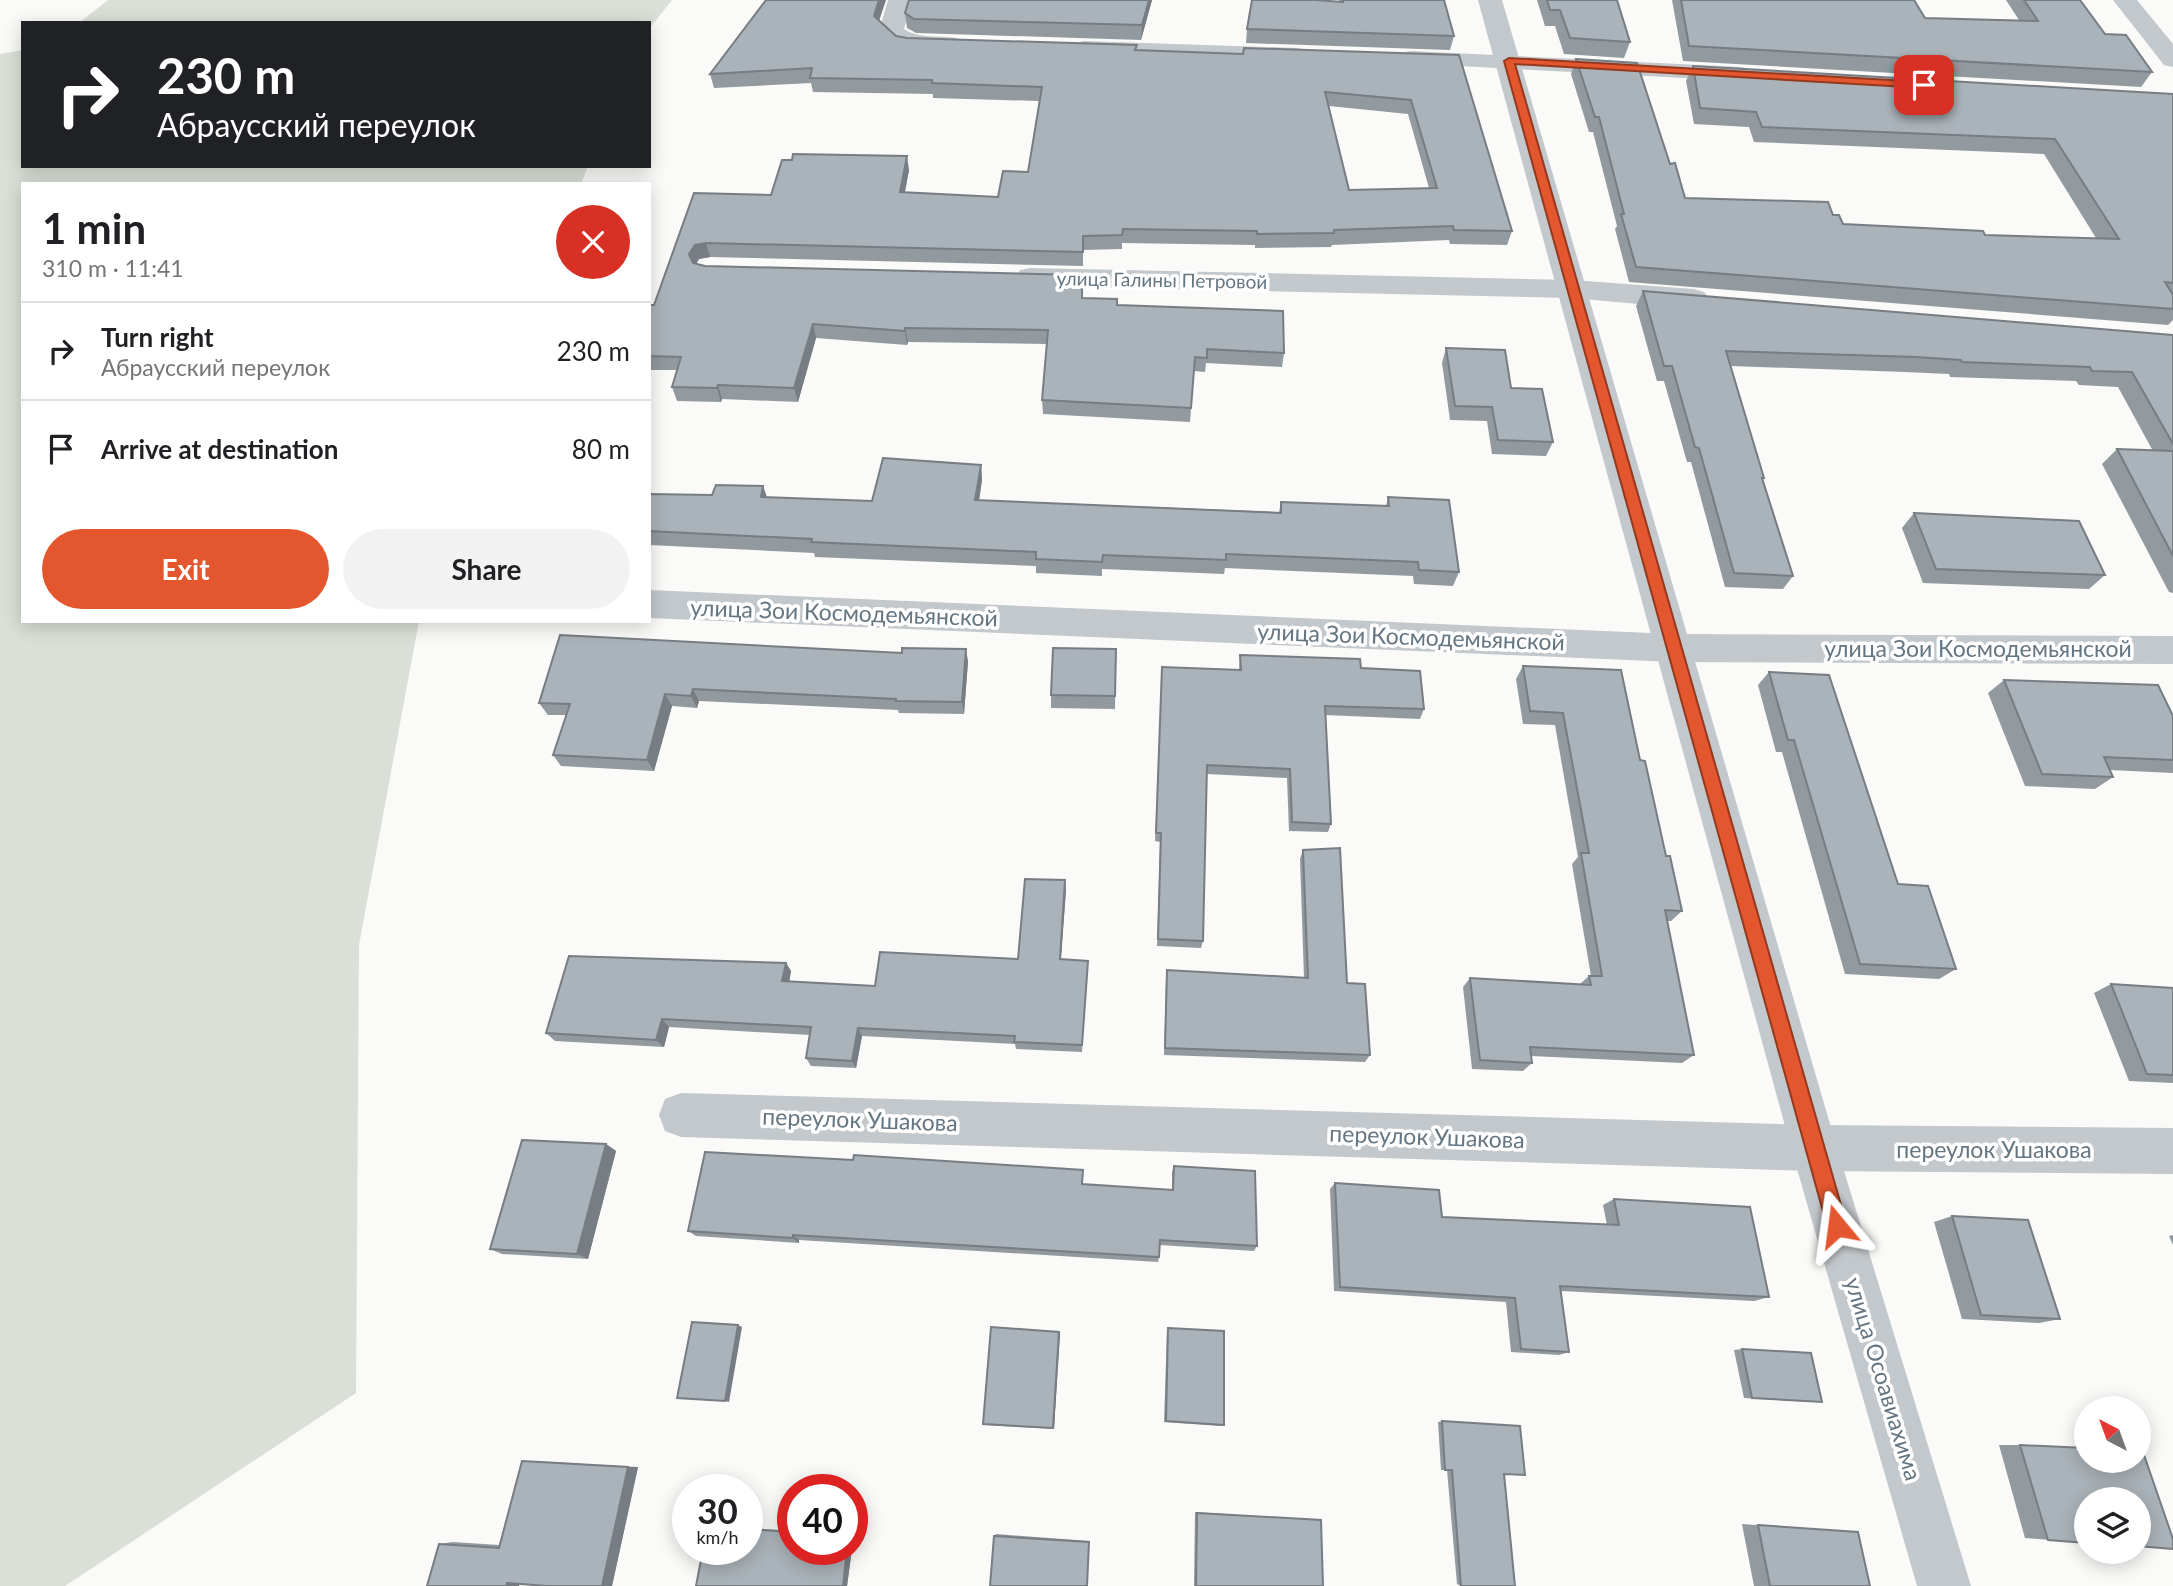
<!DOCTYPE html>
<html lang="en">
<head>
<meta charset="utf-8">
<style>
  body { margin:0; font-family:Lato,sans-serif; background:#f2f2f2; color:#202124; height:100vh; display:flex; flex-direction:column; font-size:26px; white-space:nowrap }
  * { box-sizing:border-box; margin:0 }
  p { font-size:23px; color:#757577 }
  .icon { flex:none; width:38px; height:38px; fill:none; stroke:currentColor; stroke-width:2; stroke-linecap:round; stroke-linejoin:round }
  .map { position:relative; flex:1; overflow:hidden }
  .drawer { position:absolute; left:21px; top:182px; width:630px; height:441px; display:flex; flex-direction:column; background:#fff; border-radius:0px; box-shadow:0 4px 18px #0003 }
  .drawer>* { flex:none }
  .guide { position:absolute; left:21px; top:21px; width:630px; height:147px; border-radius:0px; box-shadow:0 4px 18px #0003; background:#202124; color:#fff; overflow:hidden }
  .needle { width:46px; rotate:319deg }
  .fabs { position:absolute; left:2074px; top:1396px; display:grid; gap:14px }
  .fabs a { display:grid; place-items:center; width:77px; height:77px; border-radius:50%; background:#fff; box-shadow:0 4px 18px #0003; font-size:35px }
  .speed { position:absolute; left:672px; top:1474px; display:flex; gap:14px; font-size:35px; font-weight:700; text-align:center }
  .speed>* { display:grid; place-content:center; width:91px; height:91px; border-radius:50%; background:#fff; box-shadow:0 4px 18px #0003; line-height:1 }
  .speed small { font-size:18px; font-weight:400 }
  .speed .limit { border:10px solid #d22; background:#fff; color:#111 }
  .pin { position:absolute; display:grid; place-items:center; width:60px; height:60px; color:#fff; margin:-30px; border-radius:14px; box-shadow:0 4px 10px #0006 }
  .me { position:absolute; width:77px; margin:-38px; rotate:344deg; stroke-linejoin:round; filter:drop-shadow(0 0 5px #0008) }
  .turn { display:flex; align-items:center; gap:24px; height:147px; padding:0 21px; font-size:32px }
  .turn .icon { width:91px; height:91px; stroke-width:2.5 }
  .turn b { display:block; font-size:49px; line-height:60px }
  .round { display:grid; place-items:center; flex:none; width:74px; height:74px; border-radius:37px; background:#f2f2f2 }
  .headline { display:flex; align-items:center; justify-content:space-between; height:119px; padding:0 21px }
  h1 { font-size:42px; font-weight:700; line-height:52px }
  .cta { display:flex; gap:14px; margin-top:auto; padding:14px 21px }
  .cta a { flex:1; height:80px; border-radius:42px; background:#e4572e; color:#fff; font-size:28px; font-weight:700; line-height:80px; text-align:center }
  .cta a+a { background:#f2f2f2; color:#202124 }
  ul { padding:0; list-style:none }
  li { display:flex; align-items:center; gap:21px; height:98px; padding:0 21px; border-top:2px solid #e0e0e0 }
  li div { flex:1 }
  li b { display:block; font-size:26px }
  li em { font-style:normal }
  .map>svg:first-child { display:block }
  .green { fill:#dadfd7 }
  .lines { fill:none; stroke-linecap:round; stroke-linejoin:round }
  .minor { fill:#c3c8cc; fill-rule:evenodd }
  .tertiary { fill:#c3c8cc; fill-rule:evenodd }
  .wall { fill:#929a9f; fill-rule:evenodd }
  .shaded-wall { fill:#777d82 }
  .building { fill:#aab3b9; stroke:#777d82; stroke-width:2; fill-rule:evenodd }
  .route { fill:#e4572e; stroke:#94391e; stroke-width:2 }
  .labels { text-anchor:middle; stroke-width:7; stroke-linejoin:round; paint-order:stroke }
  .far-street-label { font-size:19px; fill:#657683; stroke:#fff }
  .street-label { font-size:23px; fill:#657683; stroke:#fff }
</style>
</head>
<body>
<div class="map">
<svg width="2173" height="1586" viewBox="0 0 2173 1586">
  <rect width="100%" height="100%" fill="#fafaf8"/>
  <path class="green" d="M108 0H672L649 29V23H79Z
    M23 50V166H588L581 184H23V621H419L359 945 356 1393 65 1586H0V54Z"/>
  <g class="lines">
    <path class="minor" d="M888 0H912L904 29C921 40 940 34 960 39L963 44 960 49C934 55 895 54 879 31Z
      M2113 0H2137L2173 44V67L2164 65Z
      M1084 41 1297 48 1306 50 1309 55 1306 60 1297 62 1075 53 1072 48 1075 43Z
      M1410 51 1741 67 1750 69 1753 74 1750 79 1741 81 1401 63 1398 58 1401 53Z
      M1030 268 1572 280 1694 289 1704 292 1709 299 1704 306 1694 309 1572 298 1030 286 1020 284 1016 277 1020 270Z
      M649 590 1673 634 2173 636V664L1673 662 649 618Z
      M681 1093 1814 1125 2173 1128V1174L1814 1171 681 1137 665 1131 659 1115 665 1099Z"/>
    <path class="tertiary" d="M1478 0H1502L1837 1148 1971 1586H1917L1791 1148Z"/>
  </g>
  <path class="wall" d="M1152 0 1141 40 916 33 907 28 905 13Z
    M1339 0H1444L1454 36 1450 50 1246 43 1247 29 1339 2Z
    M1537 0H1617L1630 42 1624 58 1564 54 1555 26H1545Z
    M1672 0H1914L1925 18 2019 20 2006 0H2080L2105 34 2152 72 2141 87 1683 61Z
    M879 21 896 36 907 38 1136 50 1243 54 1459 55 1512 231 1507 245 1450 244 1449 240 1332 245 1331 247 1255 248V245L1122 243V249L1083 250V266L710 257 699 259 696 264 705 266 1082 298 1117 305 1284 353 1282 367 1206 363 1205 372 1194 371 1190 422 1043 414 1042 400 1047 344 908 342 907 345 816 338 798 402 722 399 721 402 677 401 672 387 677 370H649V305H654L694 193 771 195 909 170 905 192 998 197 1028 172 1039 101 933 98V94L813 92 811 83 714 88 710 74ZM1329 106 1408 114 1429 188 1349 190Z
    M1576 59 1670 164 1685 198 1833 215 1843 224 1985 235 2096 238 2044 154 1754 142 1749 127 1694 124 1686 81 1693 66 2173 94V320L2168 325 1629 282 1615 229 1617 226 1593 132H1589L1571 74Z
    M1643 291 2173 335V593L2169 592 2102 464 2117 449 2153 451 2118 387 2079 385 2076 381 1950 377 1949 374 1905 372 1731 366 1764 478 1762 480 1793 576 1783 589 1725 587 1691 462H1687L1664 381H1657L1636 306Z
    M1446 348 1511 388 1553 442 1546 456 1492 454 1487 421 1450 420 1442 363Z
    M981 465 982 480 979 500 1279 512 1281 502 1386 506 1388 497 1459 572 1453 586 1414 584 1413 576 1225 568 1224 574 1102 569V576L1036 573V566L815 557 814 553 649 545V494L712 495 763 486 767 497 872 501Z
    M1914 513 2105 575 2089 589 1923 583 1902 528Z
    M1116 649 1115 709 1051 708V695Z
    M1240 655 1361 668 1424 709 1420 719 1325 715 1331 824 1328 832 1289 831 1287 778 1207 774 1203 941 1201 948 1157 946 1160 842 1155 841 1162 667 1239 670Z
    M968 661 964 714 899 713 898 710 699 701 697 708 672 706 654 771 561 766 553 755 566 715H548L539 703Z
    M1523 666 1640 760 1682 911 1671 921H1667L1694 1055 1682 1063 1531 1056 1532 1063 1523 1071 1472 1069 1463 987 1470 978 1580 984 1589 976H1591L1572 864 1578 857 1555 725 1523 724 1516 679Z
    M1769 672 1898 884 1956 969 1939 979 1845 974 1782 752H1776L1758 685Z
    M2004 680 2173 716V773L2110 770 2113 777 2095 789 2025 786 1988 693Z
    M1303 850 1370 1055 1365 1062 1164 1055 1166 978 1167 970 1304 978 1300 859Z
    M1066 890 1061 959 1088 961 1082 1052 1016 1049 1015 1044 862 1036 856 1068 811 1066 806 1058 810 1035 669 1027 664 1047 555 1041 546 1033 786 963 791 971 789 982 875 986 1018 959Z
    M2111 984 2173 988V1083L2129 1081 2094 993Z
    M606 1144 616 1151 588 1259 502 1254 490 1249Z
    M1174 1166 1257 1246 1254 1251 1160 1245 1159 1257 1158 1262 799 1240V1243L696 1236 688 1231 1082 1184 1172 1190V1172Z
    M1335 1183 1442 1217 1607 1225 1603 1205 1614 1199 1769 1297 1754 1301 1561 1291 1569 1352 1559 1355 1511 1352 1506 1302 1334 1291 1330 1189Z
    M1952 1216 2060 1319 2039 1323 1962 1319 1934 1222Z
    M2173 1235V1245L2169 1236Z
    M1168 1328 1224 1425 1221 1426 1164 1422 1167 1331Z
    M1059 1332 1054 1429 986 1425 983 1424Z
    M1742 1349 1822 1402H1814L1744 1398 1734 1350Z
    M1442 1421 1504 1474 1461 1586 1457 1584 1447 1470H1441L1438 1422Z
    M1999 1445H2020L2086 1543 2025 1538Z
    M534 1461 638 1467 612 1586H547L519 1584V1586H427L439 1544 453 1542 499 1545Z
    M1195 1512 1321 1520 1323 1586H1194Z
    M1742 1524 1858 1532 1870 1586H1754Z
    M747 1528 793 1531V1549H852L847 1586 747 1549Z
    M996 1534 1089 1541 1087 1586 994 1536Z"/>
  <path class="shaded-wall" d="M879 0H886L876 30 874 16Z
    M1149 0H1152L1141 40 1142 25Z
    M907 156 909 170 902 206 900 192Z
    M706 243 710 257 699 259 694 268 689 254 695 245Z
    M813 324 816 338 798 402 794 388Z
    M905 328 908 342 907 345 905 331Z
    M718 385 722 399 721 402 717 388Z
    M981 465 982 480 977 514 975 500Z
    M763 486 768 501 761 497Z
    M966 649 968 661 964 714 962 702Z
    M693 689 699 701 697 708 691 696Z
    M665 694 672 706 654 771 647 760Z
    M1065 880 1066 890 1060 968V959Z
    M786 963 791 971 788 990 782 981Z
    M662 1019 669 1027 664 1047 656 1040Z
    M858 1028 862 1036 856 1068 852 1061Z
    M606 1144 616 1151 588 1259 577 1254Z
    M793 1235 799 1240V1243L793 1238Z
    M738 1325 742 1327 729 1402 725 1401Z
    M1059 1332 1060 1335 1054 1429 1053 1428Z
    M628 1467H638L612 1586H602Z
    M854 1496H859L852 1545V1512Z
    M847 1549H852L847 1586H843Z
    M520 1581 519 1586H506L507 1583Z"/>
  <path class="building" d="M766 0H879L874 16 896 36 907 38 1137 45 1135 50 1243 54 1244 48 1459 55 1512 231 1454 230 1453 226 1334 230V233L1257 234V231L1123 229 1122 235 1083 236V252L706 243 695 245 689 254 693 263 705 266 1082 275V298L1117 299V305L1283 311 1284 353 1207 349V358L1195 357 1191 408 1042 400 1048 330 905 328V331L813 324 794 388 718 385 717 388 672 387 681 357 649 356V305H654L694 193 771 195 782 160H792L793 154 907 156 900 192 998 197 1003 171 1028 172 1042 87 932 83V80L810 78 812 68 710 74ZM1325 92 1411 100 1437 188 1349 190Z
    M909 0H1149L1142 25 914 19 905 13Z
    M1252 0H1315L1343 2V0H1444L1454 36 1247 29Z
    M1547 0H1617L1630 42 1570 38 1560 10H1550Z
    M1681 0H1914L1925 18 2038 21 2024 0H2080L2105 34 2126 35 2152 72 1689 46Z
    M1576 59 1637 63 1670 164 1675 163 1685 198 1828 202 1833 215H1839L1843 224 1983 231 1985 235 2119 239 2055 139 1762 127 1756 112 1700 108 1693 66 2173 94V283L2165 282 2173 295V309L1636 267 1621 214H1624L1599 117H1595Z
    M1643 291 2173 335V444L2132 372 2092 371 2090 367 1962 362 1961 360 1916 357 1726 351 1764 478H1762L1793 576 1734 573 1699 448 1695 447 1672 366H1664Z
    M1446 348 1505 350 1511 388 1542 389 1553 442 1498 440 1492 407 1455 406Z
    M2117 449 2173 451V556Z
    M883 458 981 465 975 500 1281 513V502L1389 506 1388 497 1449 500 1459 572 1419 570 1418 562 1226 554V560L1103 555 1102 562 1036 559V552L811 542 812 539 649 531V494L712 495 716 485 763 486 761 497 872 501Z
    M1914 513 2079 521 2105 575 1936 569Z
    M560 635 902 653V648L966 649 962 702 896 701V699L693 689 691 696 665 694 647 760 553 755 570 704 539 703Z
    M1053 648 1116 649 1115 696 1051 695Z
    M1240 655 1360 659 1361 668 1420 671 1424 709 1325 706 1331 824 1292 822 1290 769 1207 765 1203 941 1158 939 1161 833H1156L1162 667 1241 670Z
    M1523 666 1621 670 1640 760 1645 761 1666 856H1670L1682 911 1665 910 1694 1055 1530 1047 1532 1063 1480 1060 1470 978 1591 985 1589 976H1602L1581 853H1589L1563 713 1530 711Z
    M1769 672 1829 675 1898 884 1928 886 1956 969 1860 964 1794 740H1788Z
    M2004 680 2158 685 2173 716V760L2104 757 2113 777 2042 774Z
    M1340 848 1347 983 1365 984 1370 1055 1165 1048 1167 970 1308 978 1303 850Z
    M1025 879 1065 880 1060 959 1088 961 1082 1045 1014 1042 1015 1036 858 1028 852 1061 806 1058 811 1027 662 1019 656 1040 546 1033 569 956 786 963 782 981 875 986 880 952 1018 959Z
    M2111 984 2173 988V1075L2147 1074Z
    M522 1140 606 1144 577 1254 490 1249Z
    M705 1152 853 1160 854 1155 1083 1170 1082 1184 1173 1190 1174 1166 1255 1171 1257 1246 1160 1240 1159 1257 793 1235V1238L688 1231Z
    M1335 1183 1439 1190 1442 1217 1619 1225 1614 1199 1750 1207 1769 1297 1560 1286 1569 1352 1521 1349 1515 1298 1340 1287Z
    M1952 1216 2028 1220 2060 1319 1981 1315Z
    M692 1322 738 1325 725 1401 677 1398Z
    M991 1327 1059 1332 1053 1428 983 1424Z
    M1168 1328 1224 1331V1425L1166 1421Z
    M1742 1349 1811 1353 1822 1402 1752 1398Z
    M1442 1421 1520 1426 1525 1475 1504 1474 1515 1586H1461L1452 1470H1445Z
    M2020 1445 2086 1448V1461H2138V1451L2143 1452 2173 1539V1549L2138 1546V1500H2086V1543L2048 1540Z
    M522 1461 628 1467 602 1586H547L507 1583 506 1586H427L439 1544 499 1548Z
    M852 1496H854L852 1512Z
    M1197 1513 1321 1520 1323 1586H1196Z
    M1758 1525 1858 1532 1870 1586H1770Z
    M747 1529 793 1532V1549H847L843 1586H696L703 1549H747Z
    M994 1536 1089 1542 1087 1586H990Z"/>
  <path class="route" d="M1509 58 1924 82 1929 85 1924 88 1515 64 1847 1226 1844 1233 1837 1235 1830 1233 1827 1226 1504 61Z"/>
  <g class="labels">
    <g class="far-street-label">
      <text transform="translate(1162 280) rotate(1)" y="7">улица Галины Петровой</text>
    </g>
    <g class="street-label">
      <text transform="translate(844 613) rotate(2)" y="8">улица Зои Космодемьянской</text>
      <text transform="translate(1411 637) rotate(2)" y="8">улица Зои Космодемьянской</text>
      <text x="1978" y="657">улица Зои Космодемьянской</text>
      <text transform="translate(860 1120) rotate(2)" y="8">переулок Ушакова</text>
      <text transform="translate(1427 1137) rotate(2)" y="8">переулок Ушакова</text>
      <text x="1994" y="1158">переулок Ушакова</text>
      <text transform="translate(1883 1379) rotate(73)" y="8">улица Осоавиахима</text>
    </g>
  </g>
</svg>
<div class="fabs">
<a><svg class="needle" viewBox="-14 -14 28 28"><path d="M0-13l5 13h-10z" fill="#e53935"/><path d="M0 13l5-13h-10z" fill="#757577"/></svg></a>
<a><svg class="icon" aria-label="layers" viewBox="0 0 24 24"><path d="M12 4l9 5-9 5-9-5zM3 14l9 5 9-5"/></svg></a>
</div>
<div class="speed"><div>30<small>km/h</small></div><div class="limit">40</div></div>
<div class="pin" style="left:1924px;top:85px;background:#d93025"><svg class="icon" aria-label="arrive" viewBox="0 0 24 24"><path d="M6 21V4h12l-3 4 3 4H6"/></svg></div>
<svg class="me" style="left:1837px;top:1226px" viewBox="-20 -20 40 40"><path d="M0-17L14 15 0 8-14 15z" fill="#e4572e" stroke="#fff" stroke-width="4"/></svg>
<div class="guide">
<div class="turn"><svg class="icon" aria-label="right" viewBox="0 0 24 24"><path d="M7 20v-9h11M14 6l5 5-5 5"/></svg><div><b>230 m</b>Абраусский переулок</div></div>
</div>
<section class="drawer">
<div class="headline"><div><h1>1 min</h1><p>310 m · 11:41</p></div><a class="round" style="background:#d93025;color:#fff"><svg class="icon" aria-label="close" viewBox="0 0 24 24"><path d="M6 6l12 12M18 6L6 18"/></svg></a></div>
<ul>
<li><svg class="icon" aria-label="right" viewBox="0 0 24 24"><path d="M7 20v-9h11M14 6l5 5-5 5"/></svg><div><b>Turn right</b><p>Абраусский переулок</p></div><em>230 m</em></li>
<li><svg class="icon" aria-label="arrive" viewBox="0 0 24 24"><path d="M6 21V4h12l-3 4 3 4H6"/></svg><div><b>Arrive at destination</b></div><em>80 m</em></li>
</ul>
<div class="cta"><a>Exit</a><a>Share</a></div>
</section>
</div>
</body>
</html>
